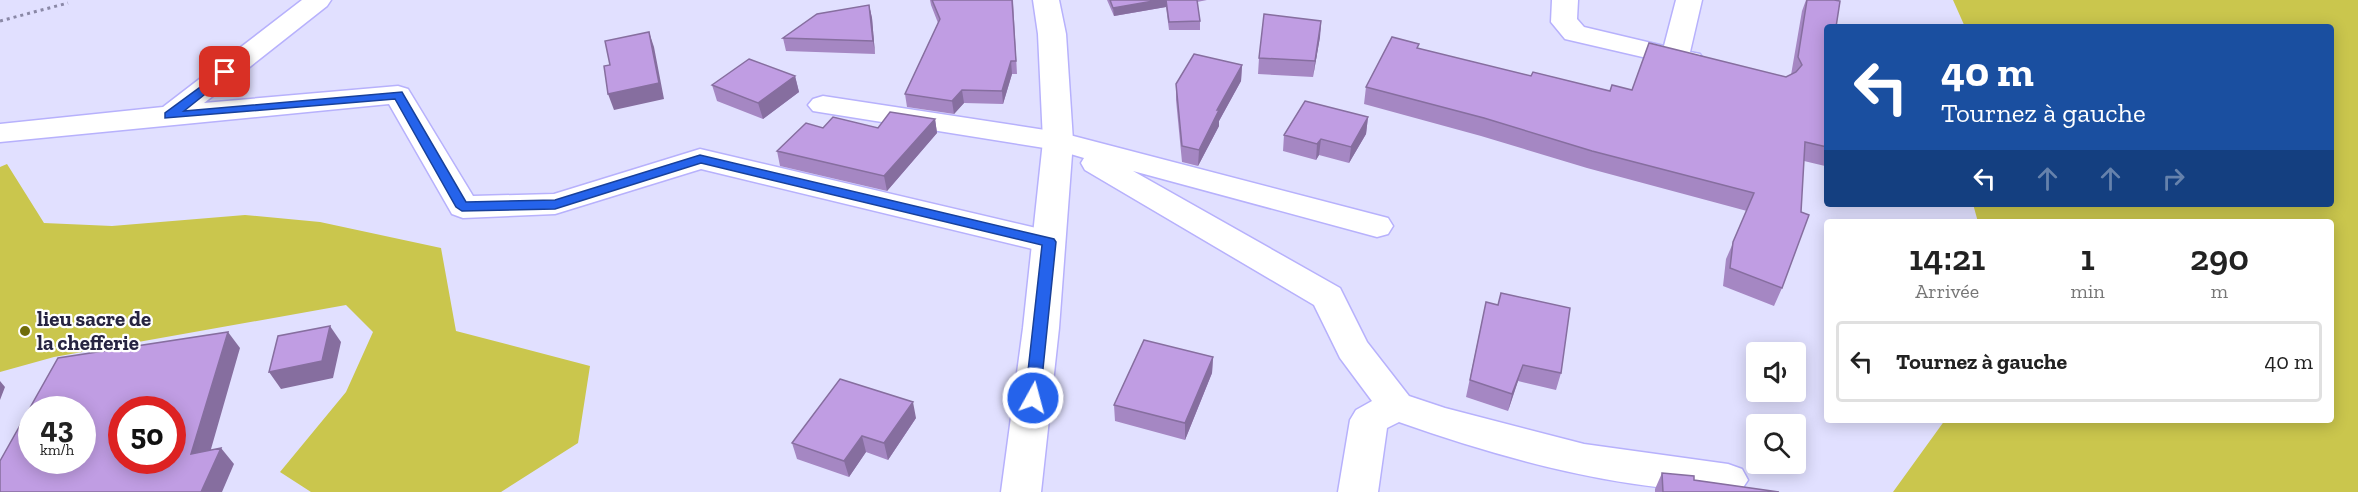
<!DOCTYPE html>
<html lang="fr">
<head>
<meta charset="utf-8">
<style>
  body { margin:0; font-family:"Zilla Slab",serif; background:#f6f6f6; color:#222; height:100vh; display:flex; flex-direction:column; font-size:22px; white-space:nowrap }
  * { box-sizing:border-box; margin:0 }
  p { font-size:20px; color:#767676 }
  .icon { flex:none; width:33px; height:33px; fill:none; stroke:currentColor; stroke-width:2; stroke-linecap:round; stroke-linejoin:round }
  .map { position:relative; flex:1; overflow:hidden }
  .details { position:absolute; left:1824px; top:219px; width:510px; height:204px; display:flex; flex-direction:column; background:#fff; border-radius:6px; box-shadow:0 3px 15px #0003 }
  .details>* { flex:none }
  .hud { position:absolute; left:1824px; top:24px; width:510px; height:183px; border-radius:6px; box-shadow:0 3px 15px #0003; background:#1a4fa0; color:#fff; overflow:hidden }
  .buttons { position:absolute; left:1746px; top:342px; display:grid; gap:12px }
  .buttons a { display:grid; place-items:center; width:60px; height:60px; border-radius:6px; background:#fff; box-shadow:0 3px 15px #0003; font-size:30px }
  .speed { position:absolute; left:18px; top:396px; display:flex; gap:12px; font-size:30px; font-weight:700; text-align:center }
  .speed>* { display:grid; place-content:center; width:78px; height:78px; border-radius:50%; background:#fff; box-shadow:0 3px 15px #0003; line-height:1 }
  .speed small { font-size:15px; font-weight:400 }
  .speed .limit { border:9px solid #d22; background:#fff; color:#111 }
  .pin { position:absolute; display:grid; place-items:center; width:51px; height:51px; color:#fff; margin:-26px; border-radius:12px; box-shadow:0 3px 9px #0006 }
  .me { position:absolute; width:66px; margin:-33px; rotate:7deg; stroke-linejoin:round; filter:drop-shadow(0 0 4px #0008) }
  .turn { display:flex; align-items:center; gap:21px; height:126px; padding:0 18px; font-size:27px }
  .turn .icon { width:78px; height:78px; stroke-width:2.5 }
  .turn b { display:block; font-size:42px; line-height:51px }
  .lanes { display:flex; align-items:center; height:57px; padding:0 18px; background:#0003; justify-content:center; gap:30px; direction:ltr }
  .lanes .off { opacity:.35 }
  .eta { display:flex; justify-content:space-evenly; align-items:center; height:102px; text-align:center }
  .eta b { font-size:36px; font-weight:600; line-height:42px }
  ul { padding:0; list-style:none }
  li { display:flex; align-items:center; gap:18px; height:81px; margin:0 12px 9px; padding:0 6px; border:3px solid #e0e0e0; border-radius:6px }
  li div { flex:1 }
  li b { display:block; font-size:22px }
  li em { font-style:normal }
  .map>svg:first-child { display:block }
  .green { fill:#cac64d }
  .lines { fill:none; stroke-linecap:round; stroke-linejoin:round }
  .minor-casing { stroke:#b7b1fc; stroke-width:3 }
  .secondary-casing { stroke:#b7b1fc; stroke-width:3 }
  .path { stroke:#8a88a6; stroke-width:3; stroke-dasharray:3 4; stroke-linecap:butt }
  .minor { fill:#fff; fill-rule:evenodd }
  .secondary { fill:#fff; fill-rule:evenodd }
  .wall { fill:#a587c3 }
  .shaded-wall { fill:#866e9f }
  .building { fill:#c09de3; stroke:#866e9f; stroke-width:1.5; fill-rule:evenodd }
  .route { fill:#2563eb; stroke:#184099; stroke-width:1.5 }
  .poi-dot { fill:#6f6c09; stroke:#fff; stroke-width:2 }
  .labels { text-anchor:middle; stroke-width:4.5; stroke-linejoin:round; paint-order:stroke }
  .poi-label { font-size:21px; font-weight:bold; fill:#272441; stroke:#fff; text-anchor:start }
</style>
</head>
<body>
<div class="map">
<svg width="2358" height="492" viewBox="0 0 2358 492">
  <rect width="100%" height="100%" fill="#e1e0ff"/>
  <path class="green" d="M1953 0H2358V492H1893L1945 420H2331V222H1978L1973 204H2331V27H1965Z
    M7 164 44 223 112 226 245 215 320 222 441 248 456 331 590 366 578 443 501 492H311L280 472 346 392 373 332 346 305 54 357 0 372V167Z"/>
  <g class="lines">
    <defs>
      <path id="minor" d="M302 0H331L327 6 204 103 398 86 408 89 473 196 554 194 700 149 1049 231 1061 234 1065 242 1061 250 1049 253 701 169 555 214 463 218 452 214 389 104 0 142V124L163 107Z
        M1552 0H1578L1577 19 1584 27 1664 46 1676 0H1702L1690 52 1700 54 1704 60 1700 66 1690 68 1565 39 1551 22Z
        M823 96 1058 132 1388 218 1393 226 1388 234 1377 237 1133 171 1340 288 1367 342 1409 396 1445 408 1584 444 1728 464 1742 469 1748 480 1740 492C1624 492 1507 460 1399 422L1387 428 1378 492H1338L1350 420 1356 410 1372 401 1340 358 1314 305 1085 170 1081 163 1084 158 1057 150 813 111 808 105 813 99Z"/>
      <path id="secondary" d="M1033 0H1059L1066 34 1073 141 1059 328 1041 492H1001L1023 328 1043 141 1038 34Z"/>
    </defs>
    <use href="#minor" class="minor-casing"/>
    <use href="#secondary" class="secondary-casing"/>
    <path class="path" d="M0 21 68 3"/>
    <use href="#minor" class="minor"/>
    <use href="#secondary" class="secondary"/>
  </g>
  <path class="wall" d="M930 0H1013L1017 74H1012L1003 104 964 103 954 114 907 107 905 94 938 23 931 5Z
    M1107 0H1207L1197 2 1200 21V30H1169L1166 7 1114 16Z
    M1806 0H1834L1827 27V163L1825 166 1804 161 1782 288 1774 306 1723 286 1726 259 1747 211 1587 168 1481 136 1364 104 1366 87 1419 49 1531 76 1610 91 1632 90 1786 77 1791 75 1802 11Z
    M869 5 872 18 875 54 786 51 783 38Z
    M1321 21 1320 37 1313 77 1258 74 1259 58Z
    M1242 65 1241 81 1219 121V126L1198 166 1182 162 1176 100V84Z
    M795 76 799 92 763 119 717 101 712 85Z
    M1368 117 1366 134 1349 163 1319 155 1316 160 1283 151 1284 135Z
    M935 119 937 133 887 191 780 166 777 151 823 128H878Z
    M1486 302 1561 373 1556 390 1518 381 1508 411 1466 397Z
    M1213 357 1212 373 1185 440 1115 421 1114 405Z
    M916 418 888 460 866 452 849 477 797 459 792 443Z
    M1662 473 1694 480 1779 492H1655V489Z"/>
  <path class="shaded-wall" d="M1159 0H1166V7L1114 16 1113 8Z
    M869 5 872 18 875 54 873 41Z
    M1321 21 1320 37 1313 77 1315 61Z
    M649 32 654 47 664 99 614 110 608 94Z
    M1011 61 1012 74 1003 104 1002 91Z
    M1242 65 1241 81 1219 121V126L1198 166 1199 150 1217 110Z
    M795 76 799 92 763 119 758 103Z
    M962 90 964 103 954 114 952 101Z
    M1368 117 1366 134 1349 163 1351 147Z
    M935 119 937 133 887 191 884 176Z
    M1321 139 1319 155 1316 160 1317 144Z
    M330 326 341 342 333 378 281 389 269 372Z
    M228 332 240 348 205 470 191 454Z
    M1213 357 1212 373 1185 440V423Z
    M1523 365 1518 381 1508 411 1512 394Z
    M0 381 5 387 0 400Z
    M913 402 916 418 888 460 884 443Z
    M862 436 866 452 849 477 844 461Z
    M221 448 234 464 222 492H201Z"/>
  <path class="building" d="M932 0H1012L1016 61H1011L1002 91 962 90 952 101 905 94 940 19Z
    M1110 0H1159L1113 8Z
    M1166 0H1197L1200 21 1169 22Z
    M1807 0H1834L1840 1 1836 27H1827V147L1805 142 1801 212 1809 215 1782 288 1730 268 1733 242 1754 193 1592 151 1484 118 1366 87 1392 37 1419 44 1417 48 1531 76 1533 72 1610 91 1612 85 1632 90 1649 43 1786 77 1796 72 1802 65 1798 57Z
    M869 5 873 41 783 38 817 14Z
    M1264 14 1321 21 1315 61 1259 58Z
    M649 32 659 83 608 94 604 66 610 65 605 41Z
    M1194 54 1242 65 1217 110H1219L1199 150 1182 146 1176 84Z
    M749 59 795 76 758 103 712 85Z
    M1305 101 1368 117 1351 147 1321 139 1317 144 1284 135Z
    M890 112 935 119 884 176 777 151 806 123 823 128 833 117 878 128Z
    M1501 293 1570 308 1561 373 1523 365 1512 394 1470 380 1486 302 1498 305Z
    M330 326 322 361 269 372 278 336Z
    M228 332 191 454 221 448 201 492H0V461L58 358ZM32 410H82V460H32ZM122 410H172V460H122Z
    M1144 340 1213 357 1185 423 1114 405Z
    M840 379 913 402 884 443 862 436 844 461 792 443Z
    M1662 473 1694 476V480L1779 492H1663Z"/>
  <path class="route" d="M225 69 231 72 229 75 184 111 402 92 466 202 555 200 700 155 1054 239 1056 242 1040 398 1038 402H1027L1025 398 1042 245 701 163 555 209 462 211 456 207 395 99 165 118V113Z"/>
  <circle class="poi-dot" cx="25" cy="331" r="6"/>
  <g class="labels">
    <g class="poi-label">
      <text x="37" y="326">lieu sacre de<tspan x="37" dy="24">la chefferie</tspan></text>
    </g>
  </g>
</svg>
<div class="buttons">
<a><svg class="icon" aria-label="sound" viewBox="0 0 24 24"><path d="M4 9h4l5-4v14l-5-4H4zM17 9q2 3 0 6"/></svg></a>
<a><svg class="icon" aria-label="search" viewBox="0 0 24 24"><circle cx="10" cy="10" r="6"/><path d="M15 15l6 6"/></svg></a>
</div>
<div class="speed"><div>43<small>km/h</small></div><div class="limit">50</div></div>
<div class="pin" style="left:225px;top:72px;background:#d93025"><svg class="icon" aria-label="arrive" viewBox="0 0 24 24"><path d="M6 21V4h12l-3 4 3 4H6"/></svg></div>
<svg class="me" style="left:1033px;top:398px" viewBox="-20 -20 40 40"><circle r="17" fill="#2563eb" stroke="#fff" stroke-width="3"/><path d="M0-11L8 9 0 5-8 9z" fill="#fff"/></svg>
<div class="hud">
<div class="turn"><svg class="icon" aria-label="left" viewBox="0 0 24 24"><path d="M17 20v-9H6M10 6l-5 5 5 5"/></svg><div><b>40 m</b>Tournez à gauche</div></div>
<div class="lanes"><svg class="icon" aria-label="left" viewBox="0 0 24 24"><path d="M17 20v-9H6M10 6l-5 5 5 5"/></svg><svg class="icon off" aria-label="ahead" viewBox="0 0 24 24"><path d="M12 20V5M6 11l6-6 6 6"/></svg><svg class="icon off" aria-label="ahead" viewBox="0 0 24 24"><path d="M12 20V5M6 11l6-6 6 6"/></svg><svg class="icon off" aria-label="right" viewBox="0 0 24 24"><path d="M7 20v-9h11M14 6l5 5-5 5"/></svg></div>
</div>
<section class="details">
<div class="eta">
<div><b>14:21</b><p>Arrivée</p></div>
<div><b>1</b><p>min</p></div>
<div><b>290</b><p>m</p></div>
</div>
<ul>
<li><svg class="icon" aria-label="left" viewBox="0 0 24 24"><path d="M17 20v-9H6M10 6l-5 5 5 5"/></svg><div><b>Tournez à gauche</b></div><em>40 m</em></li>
</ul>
</section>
</div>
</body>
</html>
